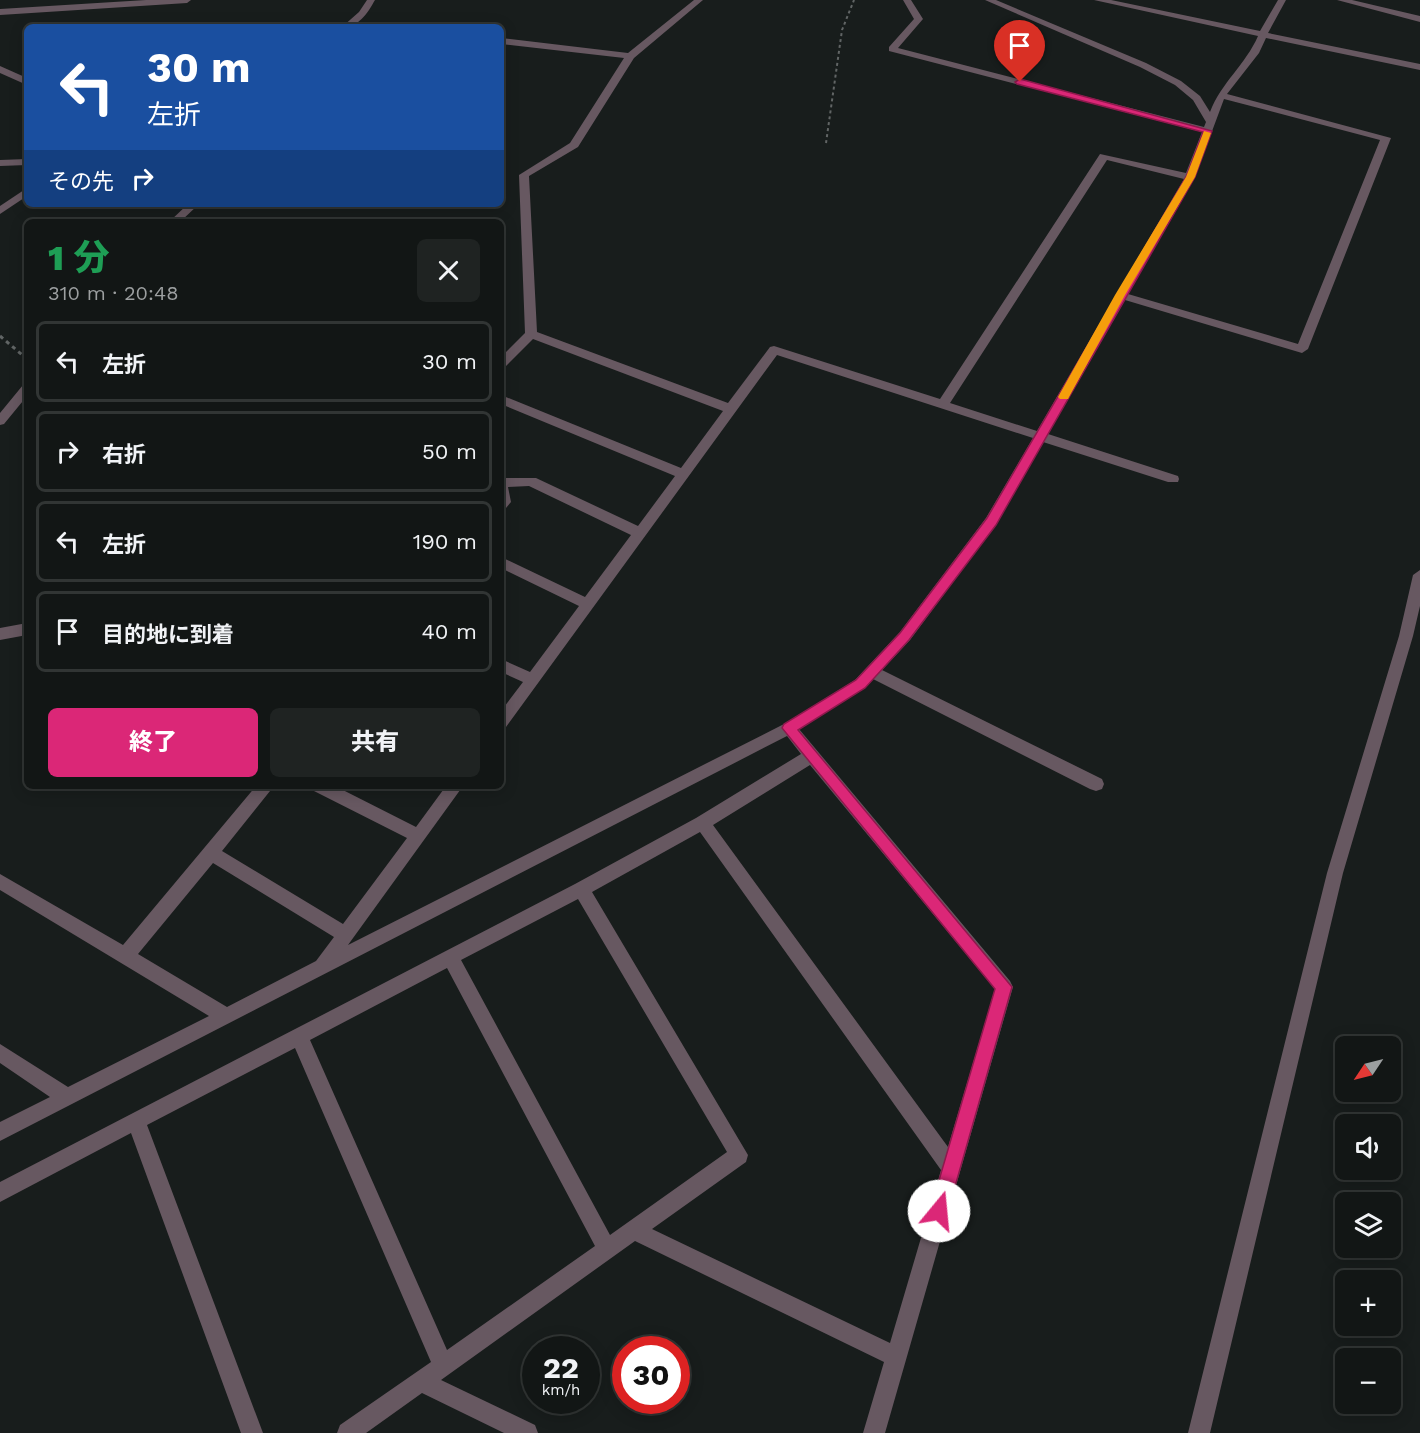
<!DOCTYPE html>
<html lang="ja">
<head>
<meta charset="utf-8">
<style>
  body { margin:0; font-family:"Work Sans","Noto Sans JP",sans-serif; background:#1f2322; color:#f1f3f6; height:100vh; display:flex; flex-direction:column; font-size:22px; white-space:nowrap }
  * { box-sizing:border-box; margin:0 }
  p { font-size:20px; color:#9c9fa0 }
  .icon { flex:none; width:33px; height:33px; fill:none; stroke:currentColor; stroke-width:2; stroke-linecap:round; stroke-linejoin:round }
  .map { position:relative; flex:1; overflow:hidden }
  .panel { position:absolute; left:24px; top:219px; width:480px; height:570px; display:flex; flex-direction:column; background:#121615; border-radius:9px; box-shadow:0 3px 15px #0003,0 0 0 2px #313534 }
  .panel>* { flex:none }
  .top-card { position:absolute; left:24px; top:24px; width:480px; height:183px; border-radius:9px; box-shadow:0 3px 15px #0003,0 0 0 2px #313534; background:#1a4fa0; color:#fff; overflow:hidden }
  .needle { width:39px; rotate:235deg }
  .controls { position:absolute; left:1335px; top:1036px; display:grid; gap:12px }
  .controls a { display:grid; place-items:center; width:66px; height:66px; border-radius:9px; background:#121615; box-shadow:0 3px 15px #0003,0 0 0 2px #313534; font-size:30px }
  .speed { position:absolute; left:522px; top:1336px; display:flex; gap:12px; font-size:30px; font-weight:700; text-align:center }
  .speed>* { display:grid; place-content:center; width:78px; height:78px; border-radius:50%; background:#121615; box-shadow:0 3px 15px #0003,0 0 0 2px #313534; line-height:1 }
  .speed small { font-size:15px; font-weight:400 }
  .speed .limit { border:9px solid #d22; background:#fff; color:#111 }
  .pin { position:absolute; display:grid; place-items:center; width:51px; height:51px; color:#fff; margin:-62px -26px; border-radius:50% 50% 50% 0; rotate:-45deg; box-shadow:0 0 6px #0007 }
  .pin .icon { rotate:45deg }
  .me { position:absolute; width:66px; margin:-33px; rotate:17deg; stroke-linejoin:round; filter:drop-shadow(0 0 4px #0008) }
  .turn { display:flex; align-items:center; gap:21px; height:126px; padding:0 24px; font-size:27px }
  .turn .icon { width:78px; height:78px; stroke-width:2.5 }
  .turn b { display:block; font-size:42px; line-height:51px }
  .then { display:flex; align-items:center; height:57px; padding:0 24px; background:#0003; gap:12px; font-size:22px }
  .round { display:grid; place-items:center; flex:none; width:63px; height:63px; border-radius:9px; background:#1f2322 }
  .summary { display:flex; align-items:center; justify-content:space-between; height:102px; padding:0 24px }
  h1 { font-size:36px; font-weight:800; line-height:45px; color:#1e9e55 }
  .primary-button { display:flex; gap:12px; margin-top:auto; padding:12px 24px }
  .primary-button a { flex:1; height:69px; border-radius:9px; background:#db2777; color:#fff; font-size:24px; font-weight:800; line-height:69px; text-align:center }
  .primary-button a+a { background:#1f2322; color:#f1f3f6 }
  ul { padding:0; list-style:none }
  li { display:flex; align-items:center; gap:18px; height:81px; margin:0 12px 9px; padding:0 12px; border:3px solid #313534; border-radius:9px }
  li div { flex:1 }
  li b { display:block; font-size:22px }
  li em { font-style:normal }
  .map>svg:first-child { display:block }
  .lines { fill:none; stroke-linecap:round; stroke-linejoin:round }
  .path-far1 { stroke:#616565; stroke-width:2; stroke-dasharray:3 3; stroke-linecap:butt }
  .path { stroke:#616565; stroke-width:3; stroke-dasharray:4 4; stroke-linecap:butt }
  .minor { fill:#675861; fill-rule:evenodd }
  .route { fill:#db2777; stroke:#8e194d; stroke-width:1.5 }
  .slow { fill:#f59e0b }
</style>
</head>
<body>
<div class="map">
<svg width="1420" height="1433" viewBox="0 0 1420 1433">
  <rect width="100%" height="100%" fill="#181d1c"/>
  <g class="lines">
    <path class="path-far1" d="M826 143 842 30 854 0"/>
    <path class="path" d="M0 336 27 359"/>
    <path class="minor" d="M146 0H191L187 3 0 15V9Z
      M367 0H375C367 14 359 27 342 27L359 12Z
      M694 0H703L634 58 578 147 529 176 537 332 728 403 770 347 774 346 940 399 1100 154 1186 173 1202 132 889 51V47L914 19 903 0H911L923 19 898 48 1204 127 1206 122 1193 100 1175 85 1140 67 985 0H996L1146 63 1181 81 1200 96 1210 112C1221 83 1246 64 1258 36L1094 0H1111L1260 31 1278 0H1286L1268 33 1420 64V70L1266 38 1259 53 1227 94 1391 138 1308 349 1302 353 1125 300 1048 434 1178 476 1179 479 1178 482H1168L1043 442 996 524 910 640 882 670 1102 779 1104 784 1102 789 1096 791 1090 789 873 679 865 688 799 729 1010 981 1013 987 885 1433H863L884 1362 635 1241 441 1380 535 1425 538 1433H504L422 1393 366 1433H337L340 1425 431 1362 295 1048 147 1125 263 1433H241L131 1133 0 1202V1182L575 884 696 818 801 754 787 736 0 1141V1122L50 1097 0 1063V1044L68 1087 209 1016 0 890V874L123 945 256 786H274L222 851 343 924 407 838 314 791 312 786H335L416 827 446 786H463L348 945 784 724 855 680 900 632 986 518 1033 438 777 355 506 727 501 729V711L523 682 501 672V659L530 672 579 606 501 568V557L585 597 631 535 529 486 508 487 511 502 506 508 501 510V478H536L638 526 675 476 501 404V395L681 468 723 411 533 339 505 367 501 368V357L525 333 519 175 570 143 624 58 501 44V38L628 53ZM1224 99 1380 140 1298 344 1128 294 1195 177ZM1107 160 1184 179 1037 431 950 403ZM810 765 995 989 948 1147 713 825ZM700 832 941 1170 890 1343 652 1229 746 1162 748 1155 592 892ZM213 863 334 937 316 961 227 1007 138 954ZM578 899 727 1152 610 1235 461 960ZM447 968 595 1246 447 1350 310 1040Z
      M1337 0H1352L1420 16V22Z
      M0 66 27 78V85L0 73Z
      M27 159V165L0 166V160Z
      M27 188V196L0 214V206Z
      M188 204H199L180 222H169Z
      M27 384V396L4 424 0 425V413L23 385Z
      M1420 570V606L1413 636 1343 873 1210 1433H1188L1327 873 1399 636 1413 575Z
      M27 623V635L0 640V628Z"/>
  </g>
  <path class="route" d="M1020 79 1212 131 1195 177 996 525 909 640 865 688 798 730 1012 987 948 1211 946 1217 939 1220 933 1217 930 1211 995 989 782 728 784 724 856 680 900 633 987 518 1186 177 1203 132 1017 84 1015 82Z"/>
  <path class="slow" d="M1204 131 1211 133 1195 177 1125 295 1069 397 1068 399H1060L1058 397 1115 295 1186 177Z"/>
</svg>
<div class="controls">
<a><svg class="needle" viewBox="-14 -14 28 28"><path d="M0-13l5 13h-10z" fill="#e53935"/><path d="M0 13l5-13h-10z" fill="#9c9fa0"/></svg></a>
<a><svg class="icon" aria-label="sound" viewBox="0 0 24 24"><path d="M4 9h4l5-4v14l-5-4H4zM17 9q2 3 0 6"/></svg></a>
<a><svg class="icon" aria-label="layers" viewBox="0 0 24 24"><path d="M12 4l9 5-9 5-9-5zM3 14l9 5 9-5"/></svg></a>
<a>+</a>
<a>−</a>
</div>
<div class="speed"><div>22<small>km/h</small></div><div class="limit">30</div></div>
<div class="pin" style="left:1020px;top:82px;background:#d93025"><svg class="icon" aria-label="arrive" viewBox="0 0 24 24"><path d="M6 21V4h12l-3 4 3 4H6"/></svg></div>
<svg class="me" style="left:939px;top:1211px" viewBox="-20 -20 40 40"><circle r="19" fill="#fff"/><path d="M0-13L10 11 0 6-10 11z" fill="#db2777"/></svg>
<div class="top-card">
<div class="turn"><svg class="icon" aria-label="left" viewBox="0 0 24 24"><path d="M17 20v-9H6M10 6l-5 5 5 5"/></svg><div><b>30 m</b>左折</div></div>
<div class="then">その先<svg class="icon" aria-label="right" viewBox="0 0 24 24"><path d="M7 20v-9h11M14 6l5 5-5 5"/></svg></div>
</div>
<section class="panel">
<div class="summary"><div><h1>1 分</h1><p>310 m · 20:48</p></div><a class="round"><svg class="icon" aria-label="close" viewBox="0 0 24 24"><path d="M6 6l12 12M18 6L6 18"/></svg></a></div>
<ul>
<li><svg class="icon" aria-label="left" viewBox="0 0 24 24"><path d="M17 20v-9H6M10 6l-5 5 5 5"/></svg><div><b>左折</b></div><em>30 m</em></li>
<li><svg class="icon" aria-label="right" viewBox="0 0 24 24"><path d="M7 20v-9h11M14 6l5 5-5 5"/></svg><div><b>右折</b></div><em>50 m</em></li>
<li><svg class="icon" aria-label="left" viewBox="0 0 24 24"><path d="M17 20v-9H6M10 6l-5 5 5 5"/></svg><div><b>左折</b></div><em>190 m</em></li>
<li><svg class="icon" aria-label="arrive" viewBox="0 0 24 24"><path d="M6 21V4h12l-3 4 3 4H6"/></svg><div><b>目的地に到着</b></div><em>40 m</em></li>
</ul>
<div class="primary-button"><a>終了</a><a>共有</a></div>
</section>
</div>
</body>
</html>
